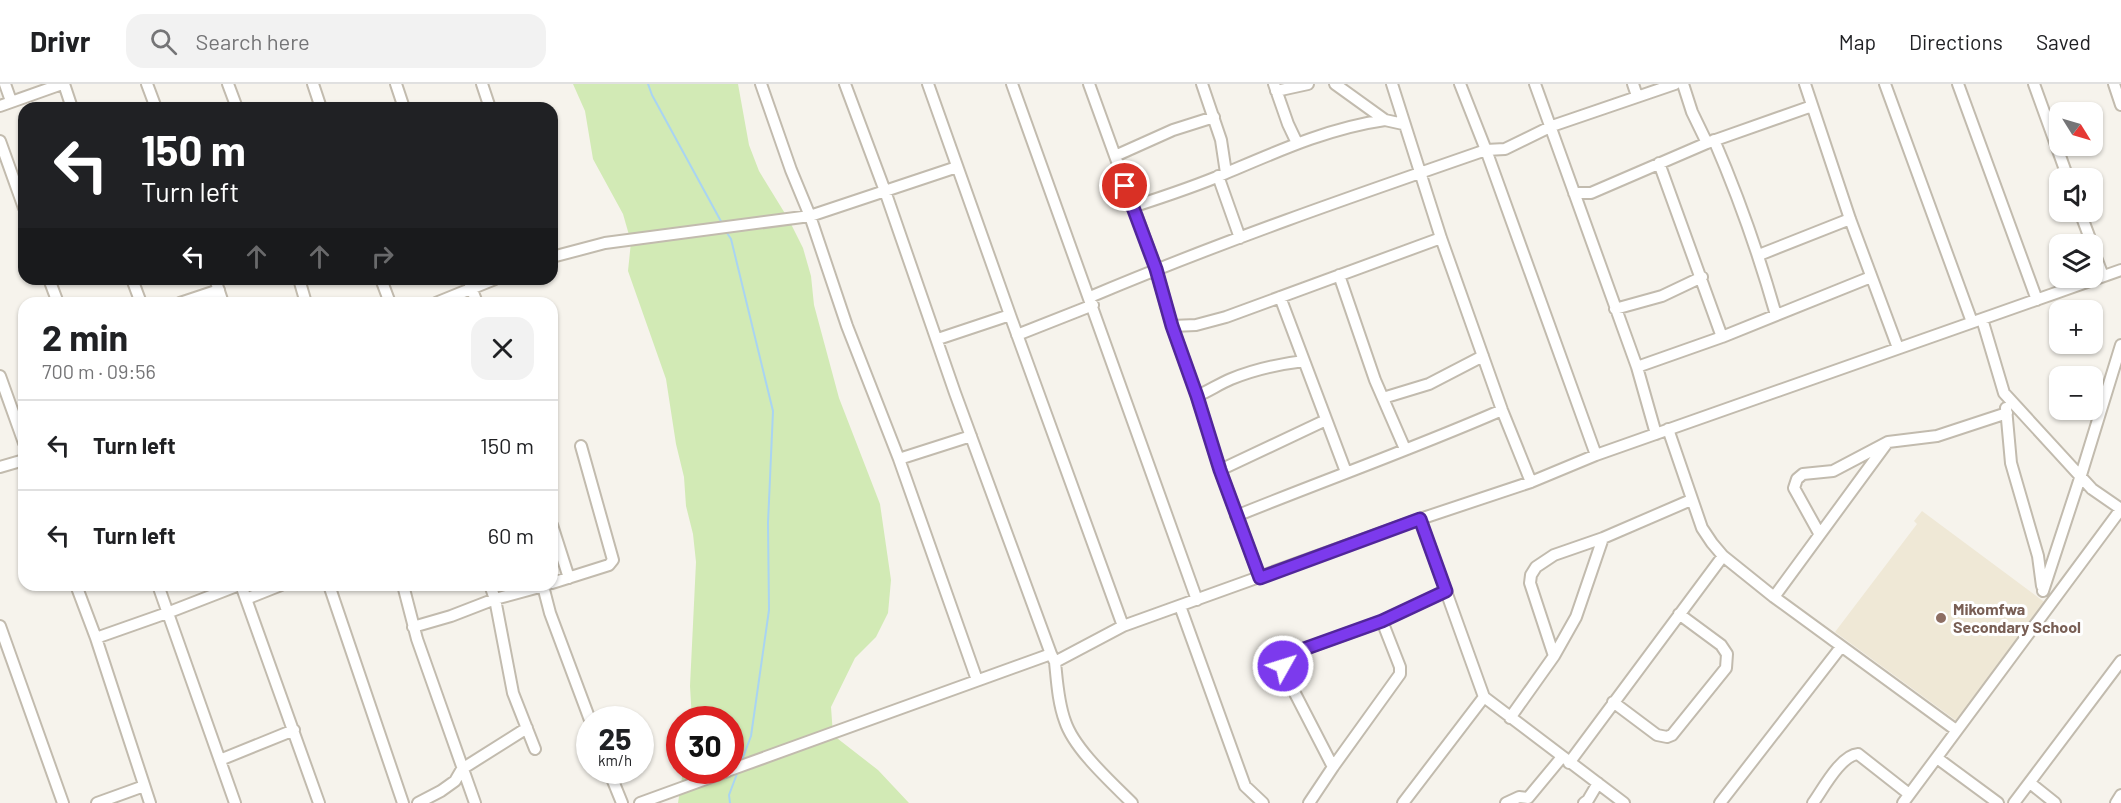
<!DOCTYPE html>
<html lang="en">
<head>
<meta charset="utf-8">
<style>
  body { margin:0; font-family:Barlow,sans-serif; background:#f2f2f2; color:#202124; height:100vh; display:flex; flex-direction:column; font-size:22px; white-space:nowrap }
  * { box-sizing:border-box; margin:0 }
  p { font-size:20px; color:#757577 }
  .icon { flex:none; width:33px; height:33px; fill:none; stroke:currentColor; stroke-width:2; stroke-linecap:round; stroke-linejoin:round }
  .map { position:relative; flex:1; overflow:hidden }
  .sheet { position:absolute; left:18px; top:213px; width:540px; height:294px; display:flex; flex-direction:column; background:#fff; border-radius:18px; box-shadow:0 2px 4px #0004 }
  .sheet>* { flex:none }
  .banner { position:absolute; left:18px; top:18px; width:540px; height:183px; border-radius:18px; box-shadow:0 2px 4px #0004; background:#202124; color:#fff; overflow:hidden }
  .needle { width:39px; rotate:127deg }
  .controls { position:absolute; left:2049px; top:18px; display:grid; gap:12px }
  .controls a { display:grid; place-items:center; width:54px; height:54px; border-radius:12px; background:#fff; box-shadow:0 2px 4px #0004; font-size:30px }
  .speed { position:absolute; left:576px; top:622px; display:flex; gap:12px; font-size:30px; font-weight:700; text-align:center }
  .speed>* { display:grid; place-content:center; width:78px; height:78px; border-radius:50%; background:#fff; box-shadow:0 2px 4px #0004; line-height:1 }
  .speed small { font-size:15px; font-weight:400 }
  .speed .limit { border:9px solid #d22; background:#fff; color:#111 }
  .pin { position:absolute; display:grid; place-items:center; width:51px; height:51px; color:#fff; margin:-26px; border:3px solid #fff; border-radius:50%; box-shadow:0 2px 6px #0007 }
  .me { position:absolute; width:66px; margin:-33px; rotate:51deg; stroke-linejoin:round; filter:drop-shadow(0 0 4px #0008) }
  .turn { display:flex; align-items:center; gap:21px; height:126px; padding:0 24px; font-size:27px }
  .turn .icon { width:78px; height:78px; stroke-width:2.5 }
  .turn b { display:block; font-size:42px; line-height:51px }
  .lanes { display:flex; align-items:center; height:57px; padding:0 24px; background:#0003; justify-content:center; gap:30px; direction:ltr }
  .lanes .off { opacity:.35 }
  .round { display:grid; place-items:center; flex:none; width:63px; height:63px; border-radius:18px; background:#f2f2f2 }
  .summary { display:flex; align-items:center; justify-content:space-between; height:102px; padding:0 24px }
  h1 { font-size:36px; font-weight:700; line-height:45px }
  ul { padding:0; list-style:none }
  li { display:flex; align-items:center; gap:18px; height:90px; padding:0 24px; border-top:2px solid #e0e0e0 }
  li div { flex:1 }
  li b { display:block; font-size:22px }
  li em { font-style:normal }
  header { display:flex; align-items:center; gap:36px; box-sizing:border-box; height:84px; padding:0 30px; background:#fff; border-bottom:2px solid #e0e0e0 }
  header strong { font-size:28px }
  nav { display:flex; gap:33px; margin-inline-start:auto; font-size:21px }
  .search { width:420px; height:54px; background:#f2f2f2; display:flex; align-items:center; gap:15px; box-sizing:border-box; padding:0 21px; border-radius:18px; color:#757577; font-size:22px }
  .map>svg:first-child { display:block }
  .education { fill:#efe8d6 }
  .green { fill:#d2eab5 }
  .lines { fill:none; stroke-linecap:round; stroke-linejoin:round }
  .stream { stroke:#a9d4f2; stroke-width:2 }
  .minor-casing { stroke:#c2bbae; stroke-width:14 }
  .minor { stroke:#fff; stroke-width:10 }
  .route-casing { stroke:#51269a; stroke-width:15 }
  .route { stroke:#7c3aed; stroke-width:10 }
  .education-dot { fill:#8d6e63; stroke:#fff; stroke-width:2 }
  .labels { text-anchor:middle; stroke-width:6; stroke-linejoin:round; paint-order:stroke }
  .education-label { font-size:16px; font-weight:bold; fill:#785e54; stroke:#fff; text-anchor:start }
</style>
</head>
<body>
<header>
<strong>Drivr</strong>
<div class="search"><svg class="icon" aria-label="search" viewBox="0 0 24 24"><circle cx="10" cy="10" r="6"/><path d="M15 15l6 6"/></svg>Search here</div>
<nav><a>Map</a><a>Directions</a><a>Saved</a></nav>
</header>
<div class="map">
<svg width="2121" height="719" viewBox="0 0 2121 719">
  <rect width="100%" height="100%" fill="#f6f3ec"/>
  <path class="education" d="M1922 427 2047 520 1958 638 1835 548 1917 440 1914 437Z"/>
  <path class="green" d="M573 0H738L749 61 759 87 789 136 803 164 811 192 814 221 839 314 880 420 891 496 888 529 876 553 855 574 831 623 833 651 878 686 909 719H678L683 687H730V636H692L690 602 696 478 693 450 686 422 684 393 676 360 666 295 628 187 631 158 623 130 593 75 585 27Z"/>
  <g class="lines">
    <path class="stream" d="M648 0 652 11 723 141
      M725 146 731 155 773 327 768 439 769 526 751 652 742 676
      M730 719 729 711 738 687"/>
    <defs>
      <path id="minor" d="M5 0 11 17
        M64 0 72 24
        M147 0 156 24
        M228 0 237 24
        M313 0 321 24
        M396 0 404 24
        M482 0 490 24
        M761 0 791 86 810 132 847 242 899 375 977 596
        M845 0 885 107 955 309 1051 570
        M928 0 1010 231 1123 542
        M1012 0 1197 516
        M1089 0 1156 185 1172 242 1197 312 1220 386 1260 494
        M1202 0 1221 56 1226 89
        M1274 0 1288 40 1297 59
        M1335 0 1385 36 1403 40
        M1392 0 1441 154 1502 326 1531 398
        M1460 0 1486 66 1596 371
        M1535 0 1637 283 1656 350
        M1633 0 1637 12
        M1683 0 1692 28 1707 59
        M1805 0 1850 135 1898 264
        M1885 0 1972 238
        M1958 0 2037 216
        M2034 0 2068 94
        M2114 0 2121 21
        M1276 7 1308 0
        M0 22 62 0
        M1714 56C1739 114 1759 171 1776 231
        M0 57 24 124
        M1115 72 1173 46 1214 33
        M1659 79 1722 253
        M1218 92 1240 154
        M1574 109H1591L1707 59 1812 22
        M1132 123C1163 113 1194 103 1224 90 1276 68 1328 44 1385 36
        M2080 128 2092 160
        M2092 163 2103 192
        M1759 171 1850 135
        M552 173 605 159 810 132 957 83
        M1339 191 1375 296 1405 365
        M49 195 58 219
        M132 195 141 219
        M215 195 223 219
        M299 195 306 219
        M381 195 390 219
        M468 195 477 219
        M1090 213C1220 158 1353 112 1486 66L1505 65 1552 42 1675 0
        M1280 213 1346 388
        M180 219 219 206
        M436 219 495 195
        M1615 225 1662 212 1702 193
        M1982 235 2004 309 2092 405 2121 425
        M1172 242 1196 241 1226 233 1441 154
        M1017 251 1093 221
        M938 255 1010 231
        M1637 283 1722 253 1871 193
        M0 292 24 359
        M1197 312C1209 307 1219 300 1231 295 1253 286 1279 280 1304 277
        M1383 314 1429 300 1483 272
        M2006 324 2011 379 2038 472 2042 502
        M1668 345 1702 444 1712 459 1723 472 1774 513 1956 646
        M899 375 971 352
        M0 383 24 376
        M1220 386 1326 336
        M1236 432C1325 396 1415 364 1502 326
        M1420 435 1484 613 1624 719
        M552 441 569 494
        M1819 449 1794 404 1797 395 1803 390 1833 387 1888 358 1937 352 2007 329
        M552 499 609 481 613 476 581 362
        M76 501 96 554 150 719
        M158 501 235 719
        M241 501 319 719
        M329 501 403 719
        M403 501 417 555 475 719
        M490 501 495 515 513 609 535 665
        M543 502 550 529 590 636
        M2043 507 2081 391 2121 261
        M1774 513 1887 359
        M246 515 281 501
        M1180 522 1245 702 1263 719
        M0 542 63 719
        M413 543 451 532 495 515 547 501
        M96 554 167 529 239 501
        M1554 572 1576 533 1603 454
        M1055 578C1057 597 1058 618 1065 637 1074 665 1111 698 1132 719
        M1613 618 1657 651 1667 653 1672 651 1726 584 1727 570 1721 561 1679 530
        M1510 634 1554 572 1530 499 1531 491 1536 483 1554 471 1603 454 1691 416
        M1937 674 1998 719
        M220 676 294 646
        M1569 679 1723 472
        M1333 683 1400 590V583L1382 537
        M730 686 1051 570 1055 578 1123 542 1420 435 1531 398 1596 371 2121 186
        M609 687 622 719
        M2030 699 2055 719
        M97 719 144 702
        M418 719 441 707 455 697 462 685 527 644
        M640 719 728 687
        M1309 719 1333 683 1284 588 1285 572 1382 537 1446 507
        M1403 719 1484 613
        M1506 719 1519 713 1528 714 1562 673
        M1584 719 1588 716 1598 699
        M1720 719 1841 563
        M1813 719C1823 705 1841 671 1858 670L1909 710
        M1903 719 2121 425
        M2014 719 2121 577
        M2116 719 2121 711"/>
    </defs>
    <use href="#minor" class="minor-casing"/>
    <use href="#minor" class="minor"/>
  </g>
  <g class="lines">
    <defs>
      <path id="route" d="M1125 102 1156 185 1172 242 1197 312 1220 386 1260 494 1420 435 1446 507 1382 537 1290 570 1285 572 1283 582"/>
    </defs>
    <use href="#route" class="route-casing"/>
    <use href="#route" class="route"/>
  </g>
  <circle class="education-dot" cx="1941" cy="534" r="6"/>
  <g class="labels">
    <g class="education-label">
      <text x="1953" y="531">Mikomfwa<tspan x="1953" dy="18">Secondary School</tspan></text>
    </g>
  </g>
</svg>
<div class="controls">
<a><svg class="needle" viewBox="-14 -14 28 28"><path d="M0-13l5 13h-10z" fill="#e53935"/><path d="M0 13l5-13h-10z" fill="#757577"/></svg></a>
<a><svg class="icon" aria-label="sound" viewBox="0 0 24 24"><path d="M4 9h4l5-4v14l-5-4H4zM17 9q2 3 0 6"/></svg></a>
<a><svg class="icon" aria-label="layers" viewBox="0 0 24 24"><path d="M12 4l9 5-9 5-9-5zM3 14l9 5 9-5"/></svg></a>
<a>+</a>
<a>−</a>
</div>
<div class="speed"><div>25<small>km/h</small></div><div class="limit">30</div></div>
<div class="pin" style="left:1125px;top:102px;background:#d93025"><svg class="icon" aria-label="arrive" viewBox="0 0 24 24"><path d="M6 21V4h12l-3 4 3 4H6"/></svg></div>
<svg class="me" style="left:1283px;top:582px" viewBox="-20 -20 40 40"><circle r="17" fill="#7c3aed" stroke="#fff" stroke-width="3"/><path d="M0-11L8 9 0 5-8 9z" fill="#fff"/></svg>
<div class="banner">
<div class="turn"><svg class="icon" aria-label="left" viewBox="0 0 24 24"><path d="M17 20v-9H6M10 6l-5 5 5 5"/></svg><div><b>150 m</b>Turn left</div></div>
<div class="lanes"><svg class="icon" aria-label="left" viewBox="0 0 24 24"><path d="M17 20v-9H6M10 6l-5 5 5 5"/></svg><svg class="icon off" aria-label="ahead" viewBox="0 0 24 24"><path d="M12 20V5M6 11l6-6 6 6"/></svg><svg class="icon off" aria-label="ahead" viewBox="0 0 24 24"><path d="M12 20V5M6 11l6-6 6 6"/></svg><svg class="icon off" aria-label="right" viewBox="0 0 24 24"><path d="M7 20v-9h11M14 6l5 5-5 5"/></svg></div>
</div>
<section class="sheet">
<div class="summary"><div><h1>2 min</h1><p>700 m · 09:56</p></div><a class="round"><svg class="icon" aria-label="close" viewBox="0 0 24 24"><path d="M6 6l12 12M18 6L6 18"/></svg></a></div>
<ul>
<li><svg class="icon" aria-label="left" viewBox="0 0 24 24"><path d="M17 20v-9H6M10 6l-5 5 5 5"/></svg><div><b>Turn left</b></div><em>150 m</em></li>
<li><svg class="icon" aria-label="left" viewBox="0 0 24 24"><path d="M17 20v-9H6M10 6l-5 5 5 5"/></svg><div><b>Turn left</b></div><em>60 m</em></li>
</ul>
</section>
</div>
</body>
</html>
